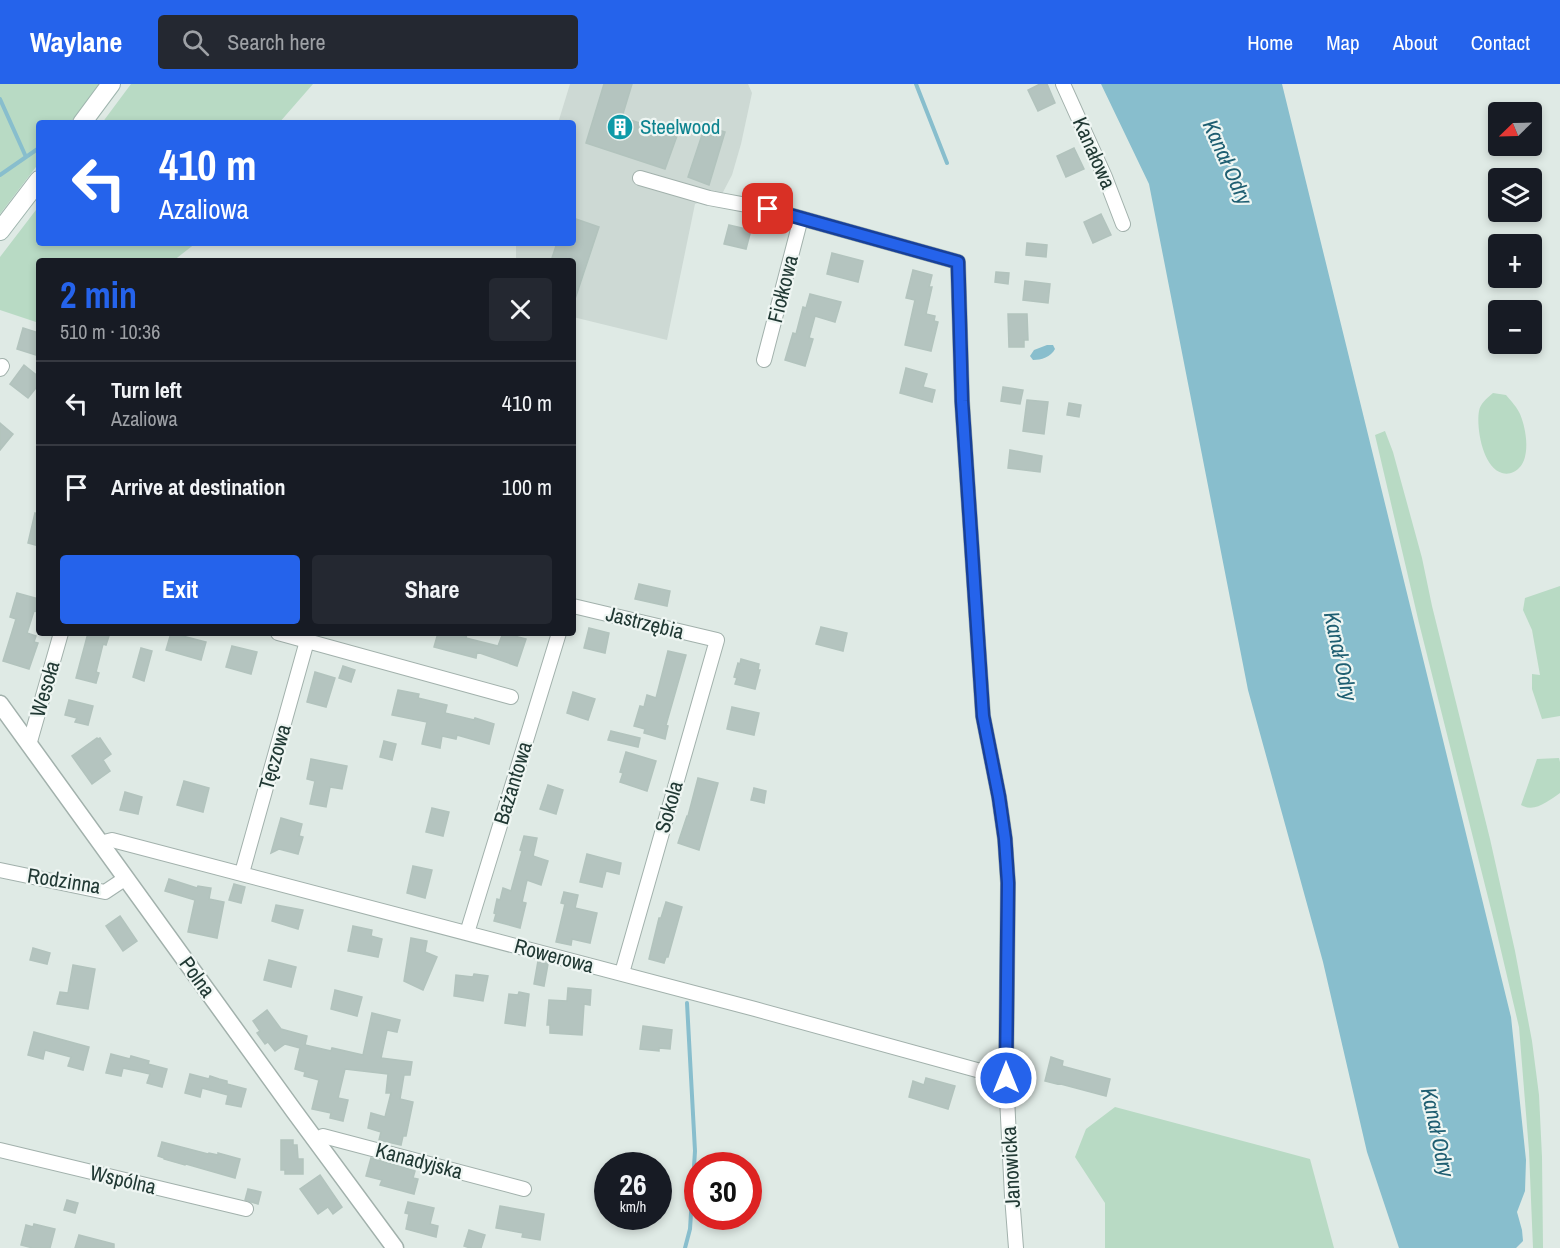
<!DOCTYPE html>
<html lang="en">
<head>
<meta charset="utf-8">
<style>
  body { margin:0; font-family:"Archivo Narrow",sans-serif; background:#242831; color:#f1f3f6; height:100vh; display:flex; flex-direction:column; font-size:22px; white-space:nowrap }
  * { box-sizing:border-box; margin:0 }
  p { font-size:20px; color:#9ea1a6 }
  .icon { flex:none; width:33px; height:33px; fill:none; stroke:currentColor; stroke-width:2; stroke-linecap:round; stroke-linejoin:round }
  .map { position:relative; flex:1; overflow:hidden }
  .drawer { position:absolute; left:36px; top:174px; width:540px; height:378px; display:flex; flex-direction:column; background:#171b24; border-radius:6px; box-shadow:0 3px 9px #0003 }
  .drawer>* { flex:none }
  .banner { position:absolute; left:36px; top:36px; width:540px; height:126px; border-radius:6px; box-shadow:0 3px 9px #0003; background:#2563eb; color:#fff; overflow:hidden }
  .needle { width:39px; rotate:247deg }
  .fabs { position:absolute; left:1488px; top:18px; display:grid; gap:12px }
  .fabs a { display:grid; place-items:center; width:54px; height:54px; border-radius:6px; background:#171b24; box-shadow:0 3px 9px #0003; font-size:30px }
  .speed { position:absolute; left:594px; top:1068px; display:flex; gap:12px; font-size:30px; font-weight:700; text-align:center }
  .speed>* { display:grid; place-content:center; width:78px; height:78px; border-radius:50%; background:#171b24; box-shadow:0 3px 9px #0003; line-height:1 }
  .speed small { font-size:15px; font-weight:400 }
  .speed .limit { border:9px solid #d22; background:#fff; color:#111 }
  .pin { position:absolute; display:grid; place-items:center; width:51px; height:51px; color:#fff; margin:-26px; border-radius:12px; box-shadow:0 3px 9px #0006 }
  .me { position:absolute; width:66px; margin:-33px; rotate:0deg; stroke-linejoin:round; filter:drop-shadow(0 0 4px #0008) }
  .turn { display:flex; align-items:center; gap:21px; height:126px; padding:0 24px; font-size:27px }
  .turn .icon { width:78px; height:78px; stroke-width:2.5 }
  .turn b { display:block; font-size:42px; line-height:51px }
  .round { display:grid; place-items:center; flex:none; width:63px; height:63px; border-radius:6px; background:#242831 }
  .head { display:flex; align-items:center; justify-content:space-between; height:102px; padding:0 24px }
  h1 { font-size:36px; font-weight:700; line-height:45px; color:#2563eb }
  .button { display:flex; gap:12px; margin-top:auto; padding:12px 24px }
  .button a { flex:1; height:69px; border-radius:6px; background:#2563eb; color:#fff; font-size:24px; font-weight:700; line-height:69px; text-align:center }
  .button a+a { background:#242831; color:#f1f3f6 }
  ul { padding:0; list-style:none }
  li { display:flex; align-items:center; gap:18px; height:84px; padding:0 24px; border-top:2px solid #363941 }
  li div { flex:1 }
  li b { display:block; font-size:22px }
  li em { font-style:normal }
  header { display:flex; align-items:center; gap:36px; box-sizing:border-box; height:84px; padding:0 30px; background:#2563eb; color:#fff }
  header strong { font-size:28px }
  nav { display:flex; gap:33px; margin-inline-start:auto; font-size:21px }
  .search { width:420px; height:54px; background:#242831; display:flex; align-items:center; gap:15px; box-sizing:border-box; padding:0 21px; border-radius:6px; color:#9ea1a6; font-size:22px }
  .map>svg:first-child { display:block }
  .built { fill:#cdd9d4 }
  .green { fill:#b8dac4 }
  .water { fill:#88becd }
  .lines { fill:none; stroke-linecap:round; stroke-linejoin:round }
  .stream { stroke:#88becd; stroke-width:4 }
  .building { fill:#b4c4bf; stroke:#b2c3bd; stroke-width:1.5 }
  .minor-casing { stroke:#a2b1ac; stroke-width:16 }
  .tertiary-casing { stroke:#a2b1ac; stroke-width:19 }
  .secondary-casing { stroke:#9fb5ae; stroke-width:20 }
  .minor { stroke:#fff; stroke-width:14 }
  .tertiary { stroke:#fff; stroke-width:16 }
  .secondary { stroke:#fff; stroke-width:18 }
  .route-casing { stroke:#184099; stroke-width:15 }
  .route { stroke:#2563eb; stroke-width:10 }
  .labels { text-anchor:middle; stroke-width:4.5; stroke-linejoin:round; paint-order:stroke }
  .culture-label { font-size:21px; fill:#0d838f; stroke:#eff6f3; text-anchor:start }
  .street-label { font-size:21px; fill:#213934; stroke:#eff6f3 }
  .water-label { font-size:22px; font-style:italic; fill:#1e5e71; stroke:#eff6f3 }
</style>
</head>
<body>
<header>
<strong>Waylane</strong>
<div class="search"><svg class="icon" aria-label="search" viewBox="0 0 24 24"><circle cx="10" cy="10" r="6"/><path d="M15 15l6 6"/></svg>Search here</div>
<nav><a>Home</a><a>Map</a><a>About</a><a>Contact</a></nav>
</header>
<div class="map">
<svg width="1560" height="1164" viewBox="0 0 1560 1164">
  <rect width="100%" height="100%" fill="#dfeae5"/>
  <path class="built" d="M570 0H748L752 9 741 60 732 91 722 110 695 120 667 256 573 233V177H516V159H573V39H558Z"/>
  <path class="green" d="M0 0H100L70 39H39V79L0 130Z
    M131 0H313L279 39H102Z
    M39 122V159H196L173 177H39V239L0 226V173Z
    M1493 309 1506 311C1511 317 1517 323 1520 330 1526 344 1531 372 1519 384 1515 388 1509 391 1502 389 1483 384 1476 344 1479 327 1480 320 1487 314 1493 309Z
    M1385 347 1393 368 1422 474 1432 522 1490 755 1515 867 1532 957 1539 1011 1542 1073 1543 1164H1533L1529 1067 1519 943 1495 841 1419 539 1375 351Z
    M1560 502V632L1542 635 1532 605V590L1540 591 1532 546 1523 526 1525 514Z
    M1559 674 1560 678V709C1548 717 1535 729 1521 721L1537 675Z
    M1115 1023 1310 1075 1334 1164H1105V1119L1075 1073 1086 1045Z"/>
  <path class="water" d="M1101 0H1282L1511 933 1526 1076 1525 1107 1517 1128 1522 1146 1523 1157 1516 1164H1399L1367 1068 1323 878 1248 606 1149 100Z
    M1047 261H1053L1055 265C1051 273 1041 276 1033 276L1030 272 1034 266Z"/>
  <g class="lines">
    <path class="stream" d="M916 0 947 79
      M0 15 26 73
      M0 91 39 64
      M685 1164 690 1145 695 1067 687 919"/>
  </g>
  <path class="building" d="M604 0H632L622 33 677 52 665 85 586 59Z
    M1040 0H1047L1055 19 1038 27 1028 6Z
    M705 42 725 48 709 101 688 93Z
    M1074 64 1084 85 1066 93 1057 72Z
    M1101 130 1111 151 1093 159 1084 138Z
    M573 134 599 143 575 215H573V177H551L557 159H573Z
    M729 141 751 146 746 165 724 160Z
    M1027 159 1047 161 1046 173 1026 171Z
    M832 169 863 177 858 198 827 190Z
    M913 186 932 191 929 203H932L926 230 935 232 934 237 938 238 931 267 905 261 915 216 906 214Z
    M996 188 1009 189 1008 200 995 198Z
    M1025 197 1050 200 1048 219 1023 216Z
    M810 210 841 218 835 238 815 232 809 254 813 255 805 282 785 276 793 249 796 250 803 223 806 224Z
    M1008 230H1027L1028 256H1024V263H1009Z
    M23 244 39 249V272L17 265Z
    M24 281 39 293V300L28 314 10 300Z
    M906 284 927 290 923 303 935 306 932 318 900 309Z
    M1003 303 1023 306 1020 320 1001 317Z
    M1027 316 1048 318 1044 350 1023 347Z
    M1069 319 1081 321 1079 333 1067 331Z
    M0 339 13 350 0 366Z
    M1010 366 1042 372 1040 388 1008 384Z
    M35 429 39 430V462L28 459Z
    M639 500 670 507 667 522 635 515Z
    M17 509 39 515V528L34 527 27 549 36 552 34 558 38 559 29 585 3 577 16 535 10 533Z
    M821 543 847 549 843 567 816 560Z
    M589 544 609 549 605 569 584 564Z
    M88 549H110L106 561 103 560 96 588 99 589 96 599 76 594Z
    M171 549 206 558 201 576 166 566Z
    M438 549H467L466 554 498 562 503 549 526 555 517 582 477 568 476 574 434 563Z
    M232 562 257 568 251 590 226 583Z
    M141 564 152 567 144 597 133 593Z
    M668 567 686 571 666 641 668 642 665 655 644 649 645 645 634 642 640 622 644 623 647 611 656 614Z
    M741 575 759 580 758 586H760L755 605 735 600 737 594 734 593 738 579 740 580Z
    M343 582 355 586 351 598 339 594Z
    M315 588 335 594 326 623 307 618Z
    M398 606 419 610 418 614 447 621 445 629 474 636 475 634 494 640 489 660 457 651 456 655 442 652 440 664 422 660 427 638 392 631Z
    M573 608 595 615 588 636 567 629Z
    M69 616 93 622 88 641 75 638 77 634 65 631Z
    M732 623 759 629 754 651 727 645Z
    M611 647 640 654 638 663 608 656Z
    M97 654 98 655 100 654 111 670 103 676 110 687 92 700 72 672Z
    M384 657 396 660 392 676 380 673Z
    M626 668 656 677 647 707 620 698 623 689 620 688Z
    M311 675 347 682 342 705 330 703 326 723 310 720 315 697 307 695Z
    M698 694 718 699 699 766 678 759 687 732H688Z
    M184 697 209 704 203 728 177 721Z
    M548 701 563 706 556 730 540 725Z
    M754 704 766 707 764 719 751 716Z
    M125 708 142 713 138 730 120 726Z
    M432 724 449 728 443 752 426 748Z
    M281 734 302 740 299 752 303 753 298 770 279 765 271 769Z
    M524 752 537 754 533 772 548 777 541 801 527 796 522 818 526 819 520 844 494 837 496 830 494 829 497 815 500 816 503 804 511 807 522 767 520 766Z
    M587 770 621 779 619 790 606 787 602 803 580 798Z
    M413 782 432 786 425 814 407 809Z
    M169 795 197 804 198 802 211 804 209 815 224 818 217 854 188 848 195 816 165 807Z
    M234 800 245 803 241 819 229 816Z
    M564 808 578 811 575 824 597 829 590 859 572 855 571 861 556 858 565 820 561 819Z
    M666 818 682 823 668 873H666L664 879 649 875 659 834H661Z
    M276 821 303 826 298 845 272 837Z
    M120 832 137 857 123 867 106 842Z
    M353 842 372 846 371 852 382 855 378 873 348 867Z
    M411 854 427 857 425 868 437 873 423 906 404 897Z
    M33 864 50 869 47 880 30 876Z
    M269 876 296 883 291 903 264 896Z
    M538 877 548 880 544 902 534 900Z
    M73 881 95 885 88 925 57 920 60 908 68 909Z
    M474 890 488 892 483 917 454 912 456 891 473 893Z
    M568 904 591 906 590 921 584 920 582 951 550 949V941H547L549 916 567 917Z
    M335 906 362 913 357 932 331 925Z
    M519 908 529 910 525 942 505 939 509 910 518 911Z
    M267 926 281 945 307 952 305 961 331 967 332 964 363 971 372 929 400 936 397 948 387 946 381 974 412 978 410 991H404L400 1015 413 1018 406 1052H403L401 1061 379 1056 381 1048 368 1044 371 1029 385 1033 391 1009H386L388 990 345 985 338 1014 348 1016 343 1037 330 1034 331 1029 312 1025 319 996 304 992 305 988 295 985 300 964 285 960 275 967 268 958 265 960 257 949 260 947 253 937Z
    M643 942 672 946 670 965 659 964V967L640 965Z
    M34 948 89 963 83 986 68 982 71 973 45 966 43 975 28 971Z
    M111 970 130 975 131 972 149 977 148 980 167 985 162 1003 147 999 150 990 137 987 123 984 121 992 106 989Z
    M1051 973 1063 977 1062 982 1110 995 1106 1012 1057 999V1000L1045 997Z
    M190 990 209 995 210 992 219 995 227 997V1000L246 1005 241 1023 226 1020 228 1011 202 1004 200 1013 185 1009Z
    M926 994 955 1002 948 1025 909 1013 913 997 924 1001Z
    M281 1056H293V1061H297L298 1075H303V1090H285V1086H281Z
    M162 1058 208 1070 209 1069 218 1071V1069L240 1075 235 1094 186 1080 185 1081 164 1075V1074L158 1072Z
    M371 1074 415 1087 413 1094 418 1095 414 1110 380 1101 382 1096 366 1092Z
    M320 1091 342 1123 333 1130 328 1123 318 1130 300 1105Z
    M248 1105 261 1108 258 1120 245 1116Z
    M67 1116 78 1119 75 1129 64 1126Z
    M408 1118 434 1124 430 1140 438 1142 436 1153 406 1145 409 1130 405 1129Z
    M500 1122 544 1130 540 1156 522 1153 523 1149 496 1144Z
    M34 1140 55 1145 50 1164H33L21 1161 26 1141 33 1143Z
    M469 1146 485 1151 481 1164H470L464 1162Z
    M79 1151 114 1160V1164H75Z"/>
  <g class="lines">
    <defs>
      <path id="minor" d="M1063 0 1105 93 1123 140
        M640 94 709 114 768 125 958 178 962 317 983 632 999 713 1005 755 1008 799 1006 994 1012 1112 1016 1164
        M764 276 801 134
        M0 285 2 282
        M573 522 717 556 622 889
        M278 549 511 613
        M29 661 61 549
        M100 759 112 756 755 925 1006 994
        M0 786 105 808 126 794
        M242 789 307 557
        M467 849 559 549
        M315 1056 323 1052 524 1105
        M0 1066 246 1125"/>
      <path id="tertiary" d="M0 620 294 1027 395 1164"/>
      <path id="secondary" d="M82 39 111 0
        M0 147 39 96"/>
    </defs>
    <use href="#minor" class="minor-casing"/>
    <use href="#tertiary" class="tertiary-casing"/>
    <use href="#secondary" class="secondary-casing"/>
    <use href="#minor" class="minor"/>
    <use href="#tertiary" class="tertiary"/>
    <use href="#secondary" class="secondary"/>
  </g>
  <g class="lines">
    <defs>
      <path id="route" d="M768 125 958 178 962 317 983 632 999 713 1005 755 1008 799 1006 994"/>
    </defs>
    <use href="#route" class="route-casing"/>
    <use href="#route" class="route"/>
  </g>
  <defs>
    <symbol id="building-disc" viewBox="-11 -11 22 22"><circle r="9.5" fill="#0f9aa8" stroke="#eff6f3"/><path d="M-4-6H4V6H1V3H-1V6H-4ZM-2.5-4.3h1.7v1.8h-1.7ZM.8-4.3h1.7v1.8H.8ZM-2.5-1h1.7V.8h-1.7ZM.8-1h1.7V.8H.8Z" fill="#fff"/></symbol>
  </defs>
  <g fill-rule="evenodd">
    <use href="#building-disc" x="605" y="28" width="30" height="30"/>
  </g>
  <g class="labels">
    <g class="culture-label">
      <text x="640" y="50">Steelwood</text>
    </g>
    <g class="street-label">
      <text transform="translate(1094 69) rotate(66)" y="7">Kanałowa</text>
      <text transform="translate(783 205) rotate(-76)" y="7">Fiołkowa</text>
      <text transform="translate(645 539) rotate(14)" y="7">Jastrzębia</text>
      <text transform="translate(45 605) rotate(-74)" y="7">Wesoła</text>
      <text transform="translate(275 673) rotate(-74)" y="7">Tęczowa</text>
      <text transform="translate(513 699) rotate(-73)" y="7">Bażantowa</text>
      <text transform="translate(669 723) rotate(-74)" y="7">Sokola</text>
      <text transform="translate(64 797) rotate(9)" y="7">Rodzinna</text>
      <text transform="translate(554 872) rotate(15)" y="7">Rowerowa</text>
      <text transform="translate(197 893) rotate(54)" y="7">Polna</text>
      <text transform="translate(419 1077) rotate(15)" y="7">Kanadyjska</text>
      <text transform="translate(1011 1083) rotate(-93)" y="7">Janowicka</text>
      <text transform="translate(123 1096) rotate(13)" y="7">Wspólna</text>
    </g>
    <g class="water-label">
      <text transform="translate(1228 78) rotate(66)" y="8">Kanał Odry</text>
      <text transform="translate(1341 572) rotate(78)" y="8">Kanał Odry</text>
      <text transform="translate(1438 1048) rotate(78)" y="8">Kanał Odry</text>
    </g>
  </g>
</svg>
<div class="fabs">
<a><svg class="needle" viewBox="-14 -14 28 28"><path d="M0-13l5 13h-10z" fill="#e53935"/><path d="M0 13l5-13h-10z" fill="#9ea1a6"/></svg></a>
<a><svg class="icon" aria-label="layers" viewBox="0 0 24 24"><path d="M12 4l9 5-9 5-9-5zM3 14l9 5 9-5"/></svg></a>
<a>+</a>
<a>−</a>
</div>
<div class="speed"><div>26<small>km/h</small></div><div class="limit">30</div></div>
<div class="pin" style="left:768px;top:125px;background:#d93025"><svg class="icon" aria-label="arrive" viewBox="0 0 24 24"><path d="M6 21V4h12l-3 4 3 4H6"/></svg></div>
<svg class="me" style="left:1006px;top:994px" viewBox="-20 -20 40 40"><circle r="17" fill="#2563eb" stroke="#fff" stroke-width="3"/><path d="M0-11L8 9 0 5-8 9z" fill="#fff"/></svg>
<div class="banner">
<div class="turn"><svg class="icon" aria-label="left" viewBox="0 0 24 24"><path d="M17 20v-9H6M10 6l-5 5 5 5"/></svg><div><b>410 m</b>Azaliowa</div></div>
</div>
<section class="drawer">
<div class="head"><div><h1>2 min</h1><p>510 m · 10:36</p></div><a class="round"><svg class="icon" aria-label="close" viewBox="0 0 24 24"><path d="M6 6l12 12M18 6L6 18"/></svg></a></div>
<ul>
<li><svg class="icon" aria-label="left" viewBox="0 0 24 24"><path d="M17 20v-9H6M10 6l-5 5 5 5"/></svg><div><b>Turn left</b><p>Azaliowa</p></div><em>410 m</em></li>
<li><svg class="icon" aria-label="arrive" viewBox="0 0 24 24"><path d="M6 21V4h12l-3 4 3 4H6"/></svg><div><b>Arrive at destination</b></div><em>100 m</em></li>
</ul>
<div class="button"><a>Exit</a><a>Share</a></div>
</section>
</div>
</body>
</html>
